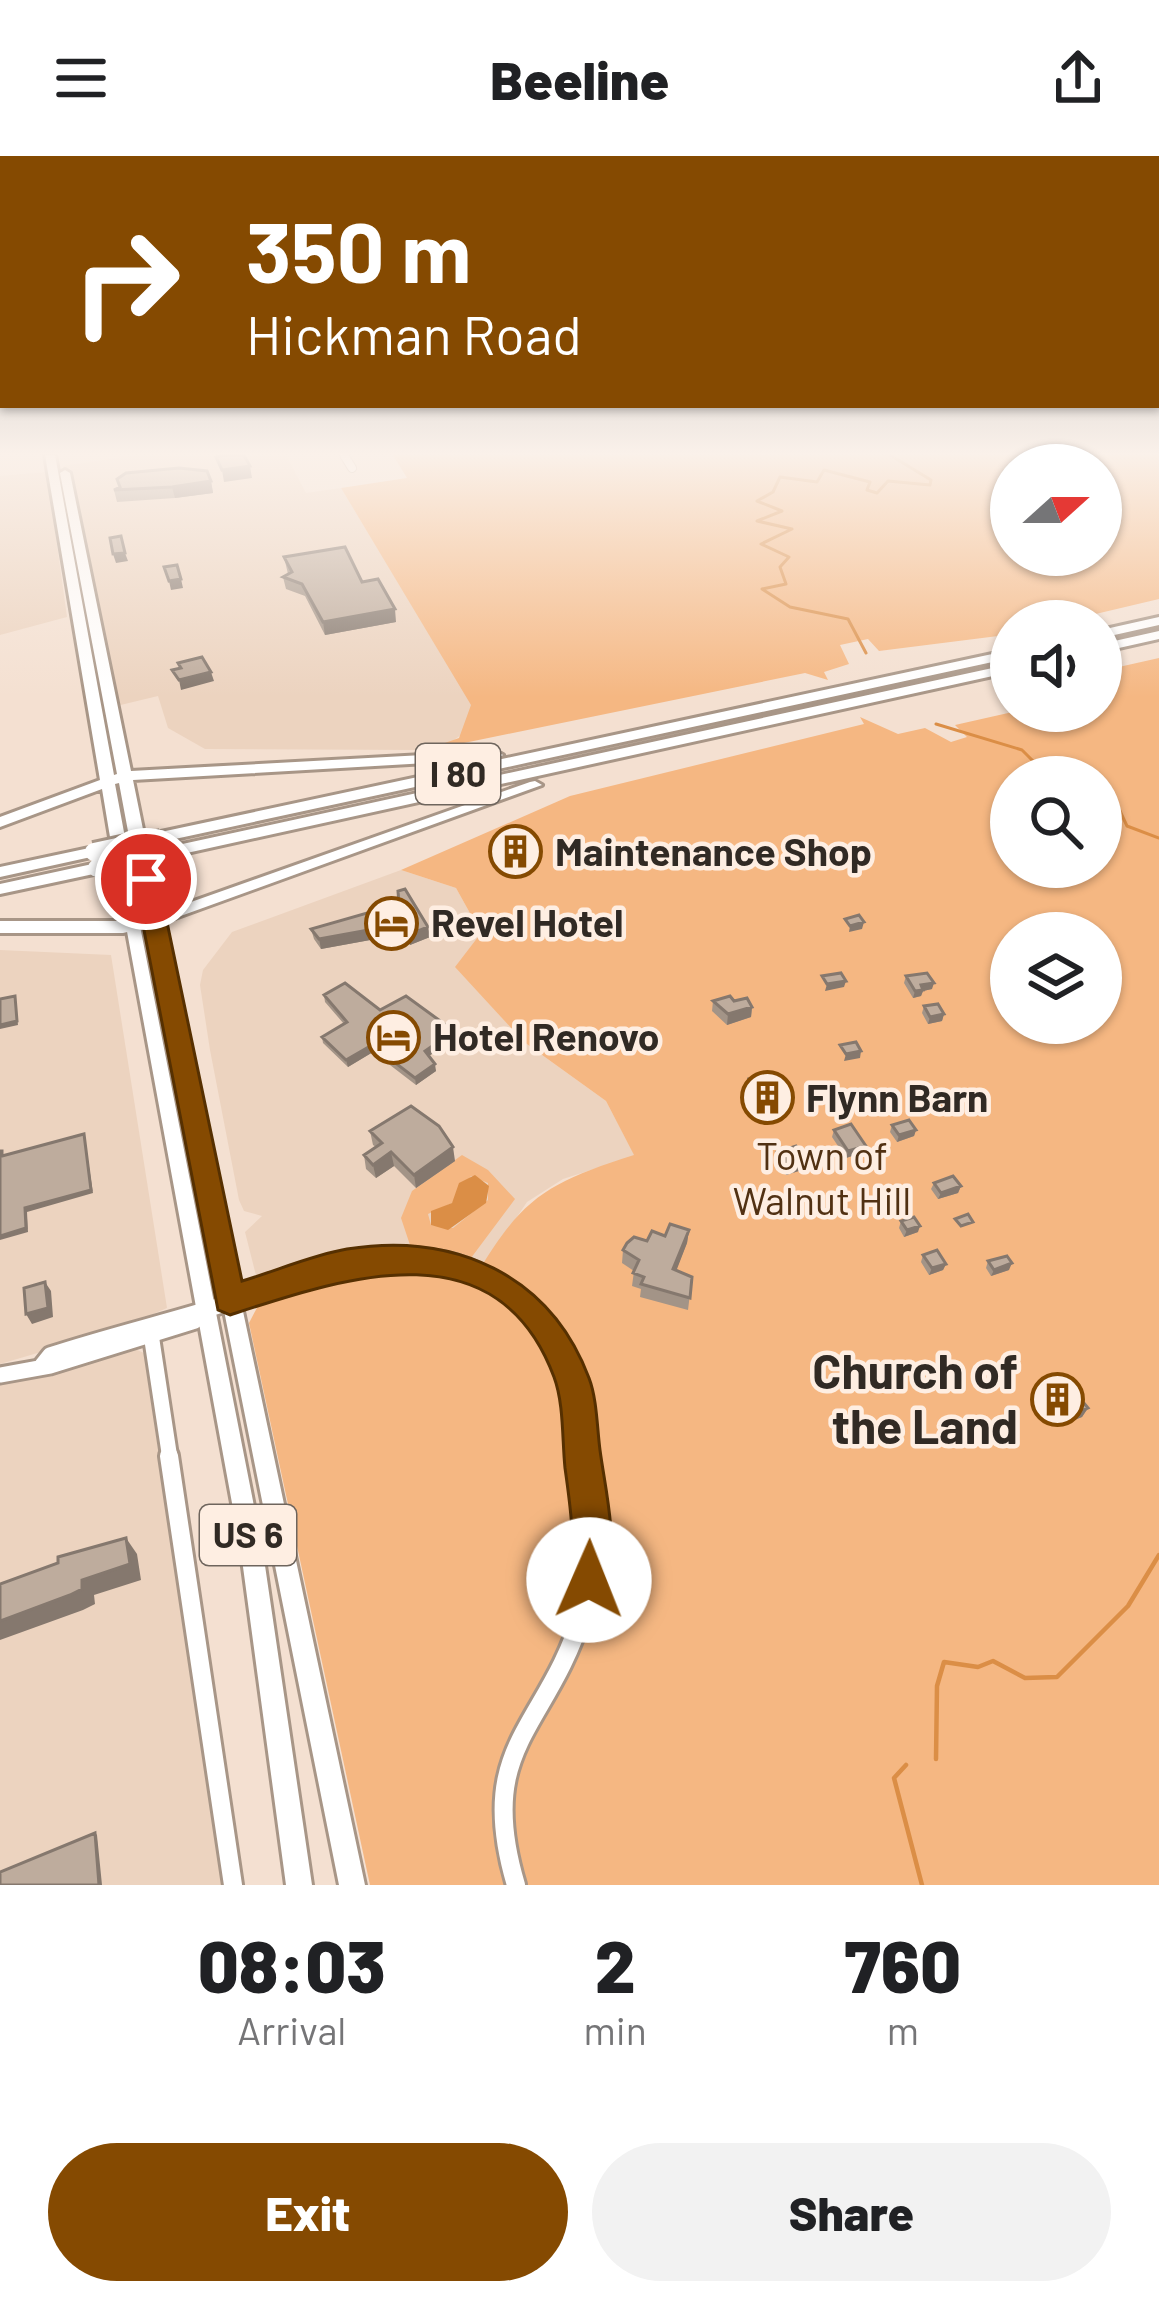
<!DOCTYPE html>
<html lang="en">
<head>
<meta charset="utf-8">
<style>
  body { margin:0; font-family:Barlow,sans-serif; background:#f2f2f2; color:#202124; height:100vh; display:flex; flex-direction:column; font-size:45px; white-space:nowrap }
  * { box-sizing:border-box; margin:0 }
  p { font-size:39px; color:#757577 }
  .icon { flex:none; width:66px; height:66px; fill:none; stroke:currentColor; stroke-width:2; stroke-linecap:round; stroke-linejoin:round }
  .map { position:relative; height:1729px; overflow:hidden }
  .drawer { display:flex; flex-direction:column; background:#fff; flex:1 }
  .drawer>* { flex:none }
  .top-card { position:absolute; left:0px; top:0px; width:1161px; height:252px; box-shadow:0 3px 9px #0004; background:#854a01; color:#fff; overflow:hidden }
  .needle { width:78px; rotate:69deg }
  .fabs { position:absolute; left:990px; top:288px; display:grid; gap:24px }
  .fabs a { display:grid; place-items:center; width:132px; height:132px; border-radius:50%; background:#fff; box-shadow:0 3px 9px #0004; font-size:60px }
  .pin { position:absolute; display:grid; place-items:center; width:102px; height:102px; color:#fff; margin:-51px; border:6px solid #fff; border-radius:50%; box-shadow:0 3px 12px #0007 }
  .me { position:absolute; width:132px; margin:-66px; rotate:1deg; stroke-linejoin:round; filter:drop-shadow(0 0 9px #0008) }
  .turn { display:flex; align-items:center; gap:42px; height:252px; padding:0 48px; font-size:54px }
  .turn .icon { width:156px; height:156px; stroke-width:2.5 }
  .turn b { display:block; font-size:84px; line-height:102px }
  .eta { display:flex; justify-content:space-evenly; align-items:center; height:204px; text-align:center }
  .eta b { font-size:72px; font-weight:800; line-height:84px }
  .primary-button { display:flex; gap:24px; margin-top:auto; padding:24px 48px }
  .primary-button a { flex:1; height:138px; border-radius:72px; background:#854a01; color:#fff; font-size:48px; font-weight:800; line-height:138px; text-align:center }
  .primary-button a+a { background:#f2f2f2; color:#202124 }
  header { display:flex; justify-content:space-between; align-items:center; height:156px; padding:0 48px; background:#fff; font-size:54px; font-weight:800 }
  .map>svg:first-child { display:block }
  .built { fill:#ecd3bf }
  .green { fill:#f5b782; fill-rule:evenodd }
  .water { fill:#db8e46 }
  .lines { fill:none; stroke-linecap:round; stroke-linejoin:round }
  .stream-far1 { stroke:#db8e46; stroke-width:3 }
  .stream { stroke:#db8e46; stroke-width:4.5 }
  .minor-far2-casing { stroke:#a89687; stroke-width:10 }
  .minor-far1-casing { stroke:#a89687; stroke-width:21 }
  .minor-casing { stroke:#a89687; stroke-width:24 }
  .major-casing { stroke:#a89687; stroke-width:6 }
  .highway-casing { stroke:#a89687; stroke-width:6 }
  .minor-far2 { stroke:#fff; stroke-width:8 }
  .minor-far1 { stroke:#fff; stroke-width:15 }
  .minor { stroke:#fff; stroke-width:18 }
  .major { fill:#fff; fill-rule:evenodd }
  .highway { fill:#fff; fill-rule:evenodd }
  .highway-bridge-far1-casing { stroke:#a89687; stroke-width:18; stroke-linecap:butt }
  .highway-bridge-casing { stroke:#a89687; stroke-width:24; stroke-linecap:butt }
  .highway-bridge-far1 { stroke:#fff; stroke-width:14 }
  .highway-bridge { stroke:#fff; stroke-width:18 }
  .wall { fill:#a39487 }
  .shaded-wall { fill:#85786e }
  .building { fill:#beac9d; stroke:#85786e; stroke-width:3 }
  .route { fill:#854a01; stroke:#563001; stroke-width:3 }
  .labels { text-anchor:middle; stroke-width:9; stroke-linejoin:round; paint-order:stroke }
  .shield { fill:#feeee2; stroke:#6e655d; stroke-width:3 }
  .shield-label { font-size:36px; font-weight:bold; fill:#312a24 }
  .poi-label { font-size:39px; font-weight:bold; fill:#312a24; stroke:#feeee2; text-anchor:start }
  .park-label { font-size:39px; fill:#513113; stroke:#feeee2 }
  .near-poi-label { font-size:48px; font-weight:bold; fill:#312a24; stroke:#feeee2; text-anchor:end }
</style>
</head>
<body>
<header><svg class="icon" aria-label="menu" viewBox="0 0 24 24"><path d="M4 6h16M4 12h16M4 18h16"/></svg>Beeline<svg class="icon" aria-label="share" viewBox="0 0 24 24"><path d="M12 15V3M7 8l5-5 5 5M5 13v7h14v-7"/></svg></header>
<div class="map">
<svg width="1159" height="1729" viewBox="0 0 1159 1729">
  <rect width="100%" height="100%" fill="#f4e0d1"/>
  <path class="built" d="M137 299H286L306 337 341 332 472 549 465 576 447 589 425 594 205 593 168 572 158 540 108 552 63 310Z
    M47 316 67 461 0 479V320Z
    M401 714 456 732 481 777 456 811 524 886 606 945 635 1000 563 1023 527 1046 471 1129 264 1151 245 1076 262 1060 244 1055 239 1044 210 894 200 829 203 814 232 776Z
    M0 794 111 799 167 1152 116 1174 0 1208Z
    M130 1191 144 1197 222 1729H0V1228Z"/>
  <path class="green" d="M393 299H1159V443L1066 465H1011L1006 479 879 495 868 483 840 489 849 508 824 516 828 524 805 517 430 594H425L459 582 471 549 341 332 407 322ZM1011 309H1101V399H1011Z
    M1159 502V1729H370L249 1167 262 1142C334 1119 399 1094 474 1123 521 1042 546 1027 634 999L606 945 524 886 455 811 481 777 456 732 401 714 570 640 864 568 860 561 898 578 925 572 951 586 967 581 955 569 1017 555H1101V515ZM1011 621H1101V711H1011ZM1011 777H1101V867H1011Z
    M462 999 488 1014 515 1043 471 1102 411 1092 401 1062 412 1035ZM471 1020 488 1027V1044L453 1072 431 1069 428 1058 452 1047Z"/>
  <path class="water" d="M475 1019 489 1030 486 1047 448 1074 431 1069V1055L452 1047 459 1027Z"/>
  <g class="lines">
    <path class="stream-far1" d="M866 497 848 463 790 451 762 433 786 428 780 411 789 401 761 388 792 373 757 365 782 355 757 345 773 336 780 321 817 326 824 314 870 326 867 334 877 337 888 325 930 329 931 324 890 299
      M936 568 1022 594 1039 611 1064 610 1083 621
      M1101 633 1113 640 1127 670 1159 682"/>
    <path class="stream" d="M936 1603 937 1530 944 1506 978 1511 993 1505 1025 1522 1057 1521 1128 1450 1159 1399
      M906 1609 894 1622 922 1729"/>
    <defs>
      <path id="minor-far2" d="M344 299 352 312"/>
      <path id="minor-far1" d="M151 1178 170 1303
        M42 1209 50 1199C114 1178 180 1163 244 1142 279 1130 312 1114 348 1106 499 1074 567 1168 584 1303
        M0 1219 50 1210 195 1165 207 1152"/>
      <path id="minor" d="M169 1300 233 1729
        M516 1729C474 1588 548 1573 583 1455 597 1405 591 1352 584 1300"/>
      <path id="major" d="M153 760 160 765 365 1729H339L146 765Z
        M133 765 140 770 263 1396 312 1729H286L241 1396 126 770Z"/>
      <path id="highway" d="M45 299H55L114 619 117 618 60 317 65 314 70 317 131 615 496 595 503 599 496 603 133 624 160 757 530 626 535 625 542 629 153 770 123 777H0V765H124L102 633 0 671V661L100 624ZM119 627 144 761 140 762 115 628Z
        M1159 461V469L1101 482V474Z
        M1159 475V483L1101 496V488Z
        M1011 494V502L161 686 153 681 161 676Z
        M1011 508V516L164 702 156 697 164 692Z
        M94 691 100 693 102 696 100 699 0 721V711Z
        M97 707 103 708 105 712 103 716 0 738V728Z"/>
    </defs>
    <use href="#minor-far2" class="minor-far2-casing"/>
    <use href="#minor-far1" class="minor-far1-casing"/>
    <use href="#minor" class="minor-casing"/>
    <use href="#major" class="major-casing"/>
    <use href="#highway" class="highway-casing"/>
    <use href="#minor-far2" class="minor-far2"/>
    <use href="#minor-far1" class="minor-far1"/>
    <use href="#minor" class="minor"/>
    <use href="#major" class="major"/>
    <use href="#highway" class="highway"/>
    <defs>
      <path id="highway-bridge-far1" d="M118 691 161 681"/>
      <path id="highway-bridge" d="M94 696 131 688
        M97 712 164 697"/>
    </defs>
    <use href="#highway-bridge-far1" class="highway-bridge-far1-casing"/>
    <use href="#highway-bridge" class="highway-bridge-casing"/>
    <use href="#highway-bridge-far1" class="highway-bridge-far1"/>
    <use href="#highway-bridge" class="highway-bridge"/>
  </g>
  <path class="wall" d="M211 325 213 337 175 342 117 346 114 334Z
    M284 401 362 426 396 466 325 479 305 440 286 433 283 421 288 418Z
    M498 679 534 702 507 707 499 689Z
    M399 748 428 771 430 781 410 789 403 778 321 793 314 783 311 773Z
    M906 820 932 833 923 835 921 840 913 842 904 827Z
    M324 839 380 854 455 882 429 900 436 915 416 929 373 896 348 911 323 887 322 881 344 868 325 846Z
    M713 845H734L752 851 751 861 727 869 712 855Z
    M924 850 944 858 942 865 928 868 922 857Z
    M749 923 788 941 786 951 759 957 748 934Z
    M892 969 916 974 914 980 897 986 890 976Z
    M834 974 866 990 864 996 846 1002 832 981Z
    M370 975 455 1005 416 1032 394 1010 376 1022 366 1013 364 999 376 991 373 989Z
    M777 996 805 1013 786 1019 776 1002Z
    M934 1027 961 1030 958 1037 938 1043 931 1033Z
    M901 1065 918 1076 904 1081 899 1072Z
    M689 1074 687 1087 676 1114 692 1121 688 1154 640 1141 641 1133 632 1130 634 1115 622 1107 623 1094Z
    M923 1099 946 1108 943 1114 929 1119 921 1106Z
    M988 1105 1009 1114 991 1120 986 1112Z
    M1046 1227 1088 1252 1082 1261 1059 1270 1041 1236Z"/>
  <path class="shaded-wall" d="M250 310 252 322 224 326 222 314Z
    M211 325 213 337 175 342 172 331Z
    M125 397 128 405 116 407 113 398Z
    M181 423 183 432 171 434 169 425Z
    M395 453 396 466 325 479 323 466Z
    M211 516 214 525 181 534 179 524Z
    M533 692 534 702 507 707 506 697Z
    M864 766 862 773 849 776 850 770Z
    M402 768 403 778 321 793 319 783Z
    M428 771 430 781 410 789 408 779Z
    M846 825 844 831 825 835 827 828Z
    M934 827 932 833 923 835 921 840 913 842 915 835 921 829Z
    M15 840 18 869 0 873V869Z
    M752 851 751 861 727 869 728 858Z
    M944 858 942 865 928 868 930 861Z
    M454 875 455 882 426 902 425 895Z
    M372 889 373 896 348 911 346 904Z
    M861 895 860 902 844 905 846 898Z
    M435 908 436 915 416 929 415 922Z
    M788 941 786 951 759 957 760 947Z
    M916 974 914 980 897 986 899 979Z
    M84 978 93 1037 27 1056 28 1076 0 1084V1080Z
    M866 990 864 996 846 1002 848 995Z
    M453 991 455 1005 416 1032 414 1019Z
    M391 996 394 1010 376 1022 373 1009Z
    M807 1007 805 1013 786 1019 787 1013Z
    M961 1030 958 1037 938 1043 941 1037Z
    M920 1070 918 1076 904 1081 907 1074Z
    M689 1074 687 1087 672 1126 673 1113Z
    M1012 1107 1009 1114 991 1120 994 1114Z
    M946 1108 943 1114 929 1119 932 1112Z
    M45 1126 51 1135 53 1161 32 1168 26 1158Z
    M1088 1252 1082 1261 1059 1270 1065 1262Z
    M126 1382 137 1398 141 1424 94 1439 95 1448 83 1454 0 1484V1465L82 1424Z
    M95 1677 97 1679 102 1729H99Z"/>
  <path class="building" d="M226 299H244L250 310 222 314 216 301Z
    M179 312 207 315 211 325 172 331 114 334 120 331 117 323 126 317Z
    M121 380 125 397 113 398 110 382Z
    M345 391 362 426 378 423 395 453 323 466 302 428 283 421 292 416 284 401Z
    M177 409 181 423 169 425 164 411Z
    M202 501 211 516 179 524 172 514 181 512 178 507Z
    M525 674 533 692 506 697 498 679Z
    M405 733 428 771 408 779 402 768 319 783 311 773 399 748 398 735Z
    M859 759 864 766 850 770 845 763Z
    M841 817 846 825 827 828 822 820Z
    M927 817 934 827 921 829 923 834 915 835 906 820Z
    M345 827 380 854 406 840 454 875 425 895 435 908 415 922 372 889 346 904 322 881 347 866 324 839Z
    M15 840 17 865 0 869V843Z
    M730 840 734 845 747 842 752 851 728 858 713 845Z
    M938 848 944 858 930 861 924 850Z
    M856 886 861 895 846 898 840 889Z
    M777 918 788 941 760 947 749 923Z
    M411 950 439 970 453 991 414 1019 391 996 373 1009 364 999 382 987 370 975Z
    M909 964 916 974 899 979 892 969Z
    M851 968 866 990 848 995 834 974Z
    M84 978 91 1034 25 1052 26 1072 0 1080V995H2V1000Z
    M796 990 807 1007 787 1013 777 996Z
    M953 1020 961 1030 941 1037 934 1027Z
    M968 1058 973 1066 961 1070 955 1063Z
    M914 1061 920 1070 907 1074 901 1065Z
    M670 1068 689 1074 673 1113 692 1121 690 1142 641 1128 644 1121 633 1117 639 1104 623 1094 627 1087 634 1081 647 1085 652 1075 665 1080Z
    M937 1094 946 1108 932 1112 923 1099Z
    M1007 1100 1012 1107 994 1114 988 1105Z
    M45 1126 48 1152 26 1158 24 1132Z
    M1062 1221 1088 1252 1065 1262 1046 1227Z
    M126 1382 130 1408 82 1424V1433L70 1439 0 1465V1428L58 1407V1401Z
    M95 1677 99 1729H0V1716Z"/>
  <linearGradient id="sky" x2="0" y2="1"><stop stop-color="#a3a5a7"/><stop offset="0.55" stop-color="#faf1ea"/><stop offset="1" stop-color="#faf1ea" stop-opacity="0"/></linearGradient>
  <rect width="1159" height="541" fill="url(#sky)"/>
  <path class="route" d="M146 716 158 723 242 1125C276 1115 312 1099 347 1093 454 1076 550 1118 589 1222 597 1243 597 1271 600 1294 606 1339 621 1395 603 1438L589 1444 575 1438C566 1417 573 1398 572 1375 571 1354 568 1333 565 1312 562 1283 564 1248 554 1221 497 1068 343 1122 230 1159L218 1154 134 723Z"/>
  <defs>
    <symbol id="building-ring" viewBox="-11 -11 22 22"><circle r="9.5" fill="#feeee2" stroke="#854a01" stroke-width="1.5"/><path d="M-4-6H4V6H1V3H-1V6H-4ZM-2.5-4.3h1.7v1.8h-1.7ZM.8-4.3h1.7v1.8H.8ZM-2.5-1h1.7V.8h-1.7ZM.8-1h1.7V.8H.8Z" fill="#854a01"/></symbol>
    <symbol id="hotel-ring" viewBox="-11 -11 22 22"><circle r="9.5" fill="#feeee2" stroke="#854a01" stroke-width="1.5"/><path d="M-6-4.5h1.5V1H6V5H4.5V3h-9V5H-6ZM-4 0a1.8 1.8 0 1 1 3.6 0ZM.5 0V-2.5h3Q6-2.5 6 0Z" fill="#854a01"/></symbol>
  </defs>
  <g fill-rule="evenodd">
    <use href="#building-ring" x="486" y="666" width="59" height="59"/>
    <use href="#hotel-ring" x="362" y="738" width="59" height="59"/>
    <use href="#hotel-ring" x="364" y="852" width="59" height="59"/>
    <use href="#building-ring" x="738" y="912" width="59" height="59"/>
    <use href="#building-ring" x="1028" y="1214" width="59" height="59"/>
  </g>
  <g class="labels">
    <g class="shield">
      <rect x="416" y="588" width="84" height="60" rx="9"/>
      <rect x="200" y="1349" width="96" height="60" rx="9"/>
    </g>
    <g class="shield-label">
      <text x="458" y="631">I 80</text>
      <text x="248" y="1392">US 6</text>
    </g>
    <g class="poi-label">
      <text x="555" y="710">Maintenance Shop</text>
      <text x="431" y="781">Revel Hotel</text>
      <text x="433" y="895">Hotel Renovo</text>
      <text x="806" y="956">Flynn Barn</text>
    </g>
    <g class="park-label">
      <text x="822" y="1014">Town of<tspan x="822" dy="45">Walnut Hill</tspan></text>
    </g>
    <g class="near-poi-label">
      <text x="1018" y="1233">Church of<tspan x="1018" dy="55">the Land</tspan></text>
    </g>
  </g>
</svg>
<div class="fabs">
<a><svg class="needle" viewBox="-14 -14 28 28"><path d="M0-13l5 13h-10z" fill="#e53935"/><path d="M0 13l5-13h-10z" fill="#757577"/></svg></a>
<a><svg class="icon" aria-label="sound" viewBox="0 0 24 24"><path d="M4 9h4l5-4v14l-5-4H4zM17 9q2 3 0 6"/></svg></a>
<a><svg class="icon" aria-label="search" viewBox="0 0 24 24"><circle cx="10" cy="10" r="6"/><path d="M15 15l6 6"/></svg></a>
<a><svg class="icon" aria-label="layers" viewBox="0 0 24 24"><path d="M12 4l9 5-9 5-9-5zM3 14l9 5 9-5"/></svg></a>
</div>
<div class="pin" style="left:146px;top:723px;background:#d93025"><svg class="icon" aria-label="arrive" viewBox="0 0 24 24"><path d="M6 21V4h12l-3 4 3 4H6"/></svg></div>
<svg class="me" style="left:589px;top:1424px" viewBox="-20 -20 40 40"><circle r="19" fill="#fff"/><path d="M0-13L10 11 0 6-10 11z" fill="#854a01"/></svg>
<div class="top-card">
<div class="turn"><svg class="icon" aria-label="right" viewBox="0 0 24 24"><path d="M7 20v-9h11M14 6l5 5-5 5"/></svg><div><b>350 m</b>Hickman Road</div></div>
</div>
</div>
<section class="drawer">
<div class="eta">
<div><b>08:03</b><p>Arrival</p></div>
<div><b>2</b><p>min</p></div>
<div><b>760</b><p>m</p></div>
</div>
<div class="primary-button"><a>Exit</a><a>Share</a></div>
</section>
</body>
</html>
